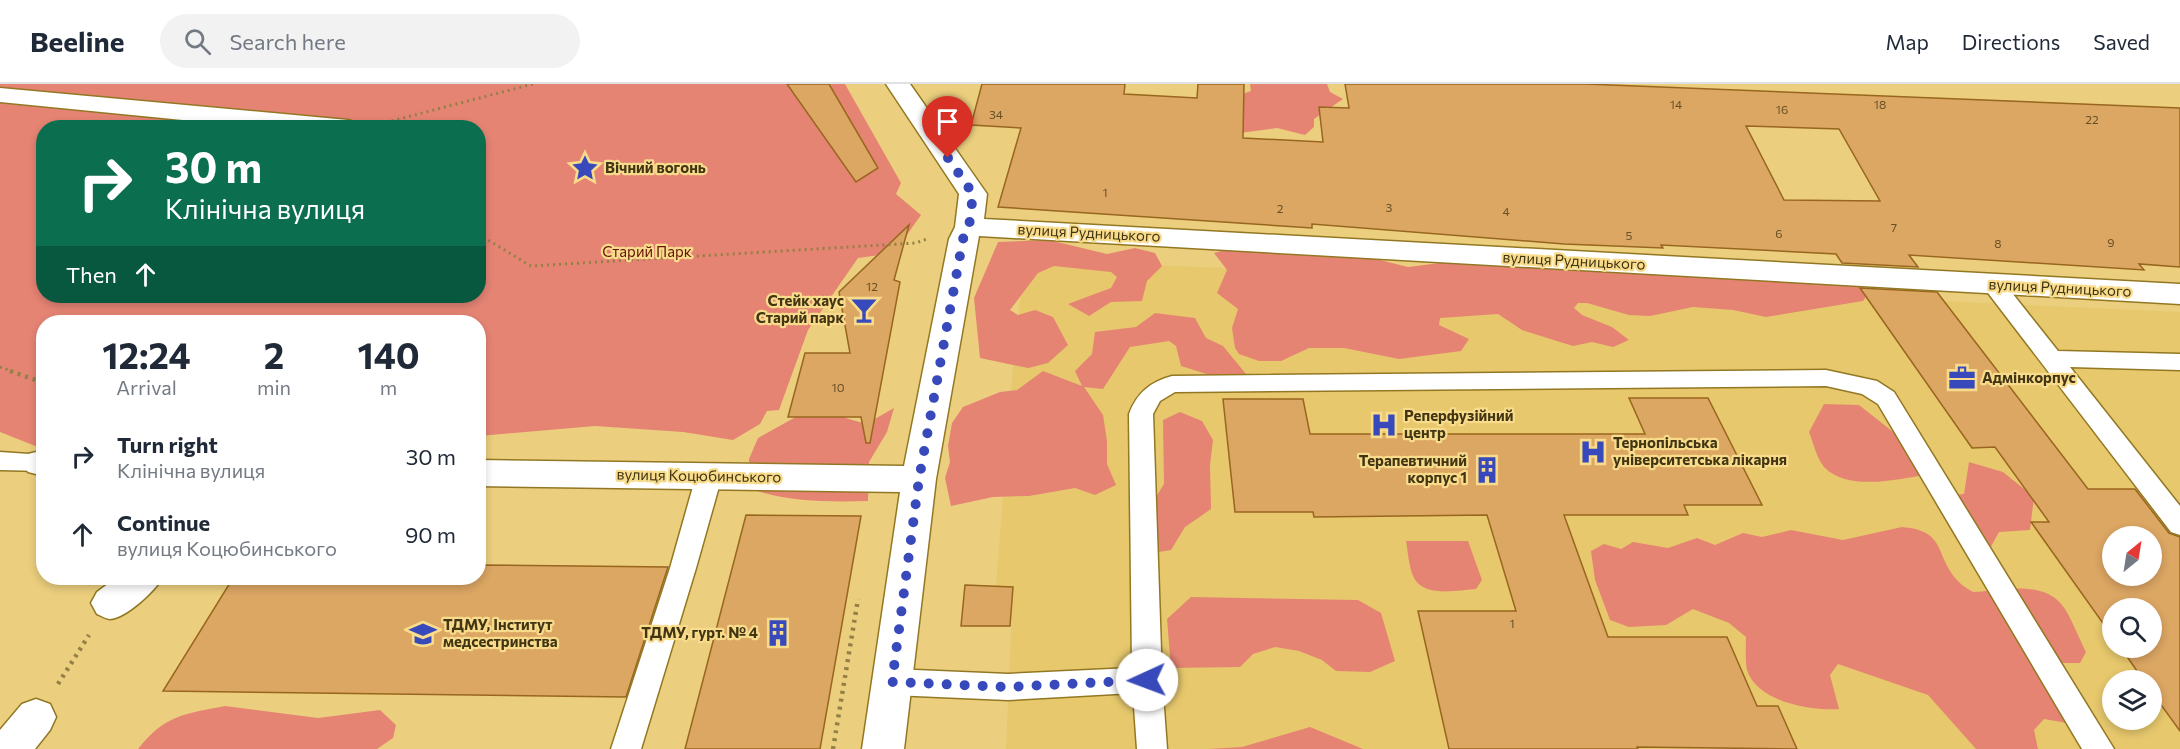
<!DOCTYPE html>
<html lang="en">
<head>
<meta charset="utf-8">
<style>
  body { margin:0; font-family:Commissioner,sans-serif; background:#f2f2f3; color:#1f2937; height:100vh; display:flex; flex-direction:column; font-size:22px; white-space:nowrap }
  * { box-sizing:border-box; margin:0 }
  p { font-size:20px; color:#747a83 }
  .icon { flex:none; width:33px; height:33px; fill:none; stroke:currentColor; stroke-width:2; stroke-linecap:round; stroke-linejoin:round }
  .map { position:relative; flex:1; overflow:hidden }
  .drawer { position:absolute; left:36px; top:231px; width:450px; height:270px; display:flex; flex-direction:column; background:#fff; border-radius:24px; box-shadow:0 3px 9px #0003 }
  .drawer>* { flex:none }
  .guide { position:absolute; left:36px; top:36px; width:450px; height:183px; border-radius:24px; box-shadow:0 3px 9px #0003; background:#0b6e4f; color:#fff; overflow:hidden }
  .needle { width:39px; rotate:30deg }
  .buttons { position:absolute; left:2102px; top:442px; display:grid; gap:12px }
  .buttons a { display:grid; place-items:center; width:60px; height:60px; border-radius:50%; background:#fff; box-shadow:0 3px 9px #0003; font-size:30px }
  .pin { position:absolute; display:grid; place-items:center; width:51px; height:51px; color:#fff; margin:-62px -26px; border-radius:50% 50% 50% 0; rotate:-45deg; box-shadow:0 0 6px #0007 }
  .pin .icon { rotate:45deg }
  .me { position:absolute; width:66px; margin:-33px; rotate:268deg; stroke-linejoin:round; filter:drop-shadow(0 0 4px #0008) }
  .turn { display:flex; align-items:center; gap:21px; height:126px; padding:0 30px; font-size:27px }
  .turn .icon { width:78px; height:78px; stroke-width:2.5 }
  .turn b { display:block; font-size:42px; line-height:51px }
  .then { display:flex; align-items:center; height:57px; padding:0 30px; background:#0003; gap:12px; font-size:22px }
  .eta { display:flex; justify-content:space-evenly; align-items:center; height:102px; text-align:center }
  .eta b { font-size:36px; font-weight:700; line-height:42px }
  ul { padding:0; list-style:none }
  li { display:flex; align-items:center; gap:18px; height:78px; padding:0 30px }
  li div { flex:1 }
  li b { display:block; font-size:22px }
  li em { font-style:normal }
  header { display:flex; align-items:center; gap:36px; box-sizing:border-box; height:84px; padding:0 30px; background:#fff; border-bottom:2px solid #e0e1e3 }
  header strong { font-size:28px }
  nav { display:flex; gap:33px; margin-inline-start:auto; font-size:21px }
  .search { width:420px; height:54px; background:#f2f2f3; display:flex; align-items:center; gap:15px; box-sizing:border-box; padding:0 21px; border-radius:33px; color:#747a83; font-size:22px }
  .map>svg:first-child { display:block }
  .built { fill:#e7c86d; fill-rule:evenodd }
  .green { fill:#e68474; fill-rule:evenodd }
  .building { fill:#dca663; stroke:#98661f; stroke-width:1.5; fill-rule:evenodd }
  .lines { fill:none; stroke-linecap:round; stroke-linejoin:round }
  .service-casing { stroke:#937823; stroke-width:3 }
  .pedestrian-casing { stroke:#937823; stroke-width:3 }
  .minor-casing { stroke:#937823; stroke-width:3 }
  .path-far1 { stroke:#948047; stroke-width:3; stroke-dasharray:2 4; stroke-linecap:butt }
  .path { stroke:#948047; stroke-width:4.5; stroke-dasharray:3 5; stroke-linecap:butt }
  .service { fill:#fff; fill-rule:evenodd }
  .pedestrian { fill:#fff; fill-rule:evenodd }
  .minor { fill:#fff; fill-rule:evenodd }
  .route { stroke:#3749bb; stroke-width:10; stroke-dasharray:0 18 }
  .labels { text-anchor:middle; stroke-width:4.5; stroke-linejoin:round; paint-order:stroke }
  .number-label { font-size:12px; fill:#685127 }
  .poi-label { font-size:15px; font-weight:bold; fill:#413513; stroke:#f9dc8b; text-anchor:start }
  .street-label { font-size:15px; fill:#413513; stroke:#f9dc8b }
  .park-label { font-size:15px; fill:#64140a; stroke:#f9dc8b }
</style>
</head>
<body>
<header>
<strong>Beeline</strong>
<div class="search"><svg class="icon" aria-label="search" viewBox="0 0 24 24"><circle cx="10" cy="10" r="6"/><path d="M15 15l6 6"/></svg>Search here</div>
<nav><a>Map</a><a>Directions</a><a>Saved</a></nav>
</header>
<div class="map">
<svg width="2180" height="665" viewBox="0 0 2180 665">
  <rect width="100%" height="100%" fill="#ebcf7e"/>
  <path class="built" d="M1024 175 2180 228V665H1006L1013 503 996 502 1013 283ZM2112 453H2151V492H2112ZM2112 525H2151V564H2112ZM2112 597H2151V636H2112Z"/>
  <path class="green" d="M0 0H845L901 99 896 110 921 131 894 169 858 174 808 246 779 326 767 327 760 340 733 356 683 348 595 342 479 352 478 238H44L43 365 0 348ZM44 44H478V212H44Z
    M1250 0H1327L1330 8 1343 15 1314 35V43L1305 51 1277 44 1217 52 1233 13 1251 7Z
    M1049 156 1107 170 1135 164 1155 169 1162 182 1147 197 1142 217 1111 218 1089 232 1068 220 1111 204 1117 193 1111 188 1054 182 1038 189 1010 226 1018 231 1035 226 1053 233 1068 261 1048 279 1028 284 980 274 974 214 998 158Z
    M1254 158 1368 173 1408 183 1456 177 1534 181 1565 186 1859 200 1870 207 1863 217 1766 233 1733 226 1693 223 1650 232 1629 231 1587 219H1578L1574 224 1582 231 1612 243 1629 256 1613 263 1592 258 1573 262 1522 246 1498 230 1440 234 1439 241 1469 255 1461 267 1399 275 1344 264H1309L1281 277H1259L1239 270 1235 264 1232 244 1238 225 1217 209 1227 186 1214 169Z
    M1155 229 1195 234 1206 254 1223 262 1246 290 1229 297 1181 282 1176 262 1169 257 1130 263 1103 305 1084 303 1103 331 1107 357V380L1116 401 1095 411 1075 404 1029 412 993 413 951 422 945 394 950 378 948 362 952 339 963 323 1000 308 1017 306 1043 287 1082 302 1075 287 1092 270 1095 248 1136 243Z
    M1824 320 1859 321 1916 366 1929 390C1900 395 1848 408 1824 383 1817 375 1813 358 1809 348Z
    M812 324 866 340 894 324 887 348 869 378 868 417C828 418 786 418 748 404L749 375 758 354Z
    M1180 328 1202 337 1213 356 1210 381 1211 425 1185 443 1171 466 1153 469 1154 416 1164 400 1163 336Z
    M1969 378 2003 388 2034 413 2030 446 1999 448 1988 468 1955 453 1932 413 1964 410Z
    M1902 443C1947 447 1934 470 1957 496 1961 501 1968 505 1973 508 2003 506 2046 495 2065 525 2073 538 2079 554 2086 568L2080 579H2042L2072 626 2067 639 2044 635 2034 646 2038 665H1976L1928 611 1838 580 1830 591 1839 625C1811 627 1757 618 1747 586 1745 576 1746 563 1746 553L1729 539 1693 525 1666 541 1629 543 1610 536 1595 496 1591 467 1604 460 1621 465 1633 458 1668 464 1697 454 1715 461 1743 449 1762 453 1791 446 1843 456Z
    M1406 457H1468L1482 496 1476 505C1458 506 1425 514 1414 494 1409 484 1408 468 1406 457Z
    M1191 513 1358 516 1381 529 1395 577 1370 588 1336 587 1322 576 1299 567 1275 563 1253 570 1240 583 1171 584 1167 535Z
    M225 622 318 634 380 626 396 641 393 654 377 665H138C165 631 184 630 225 622Z
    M1310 643 1363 665H1208L1242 663Z"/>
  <path class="building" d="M787 0H829L878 84 856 98Z
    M982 0H1125L1124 10 1197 14 1198 0H1244L1243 54 1323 58 1319 23 1349 24 1345 0H1586L2180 24V183L2139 180 2144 186 1909 171 1918 183 1842 179 1836 170 1661 161 1663 164 1564 160 1312 140V144L998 123 1021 44 971 41ZM1746 42 1839 45 1880 117 1784 116Z
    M909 141 894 196 900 198 870 359H866L861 333H788L805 269H850L839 208Z
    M1860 204 1937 208 2088 405H2135L2169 449 2180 453V647L2151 607V597H2144L2121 564H2151V525H2112V552L2031 438H2049L1995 363 1972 364ZM2112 453H2151V492H2112Z
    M1629 314H1708L1762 421H1684L1688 431H1564L1608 553H1727L1757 622H1778L1797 665 1637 663 1638 665H1449L1418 527H1516L1487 431 1314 433 1313 428H1235L1223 315H1303L1310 350H1645Z
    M746 431 861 432 820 665H685Z
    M478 481 668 483 626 613 163 607 233 494H478Z
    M965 501 1013 503 1010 542H961Z"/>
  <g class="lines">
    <defs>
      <path id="service" d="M1993 193 2001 195 2058 267 2180 270V286L2070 283 2180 422V451L2171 448 1985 205 1982 200 1985 195Z
        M1826 286 1877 297 1894 308 2114 665H2082L1878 320 1862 310 1826 302 1175 308 1160 317 1153 330 1162 596 1167 665H1137L1133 609 1008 616 892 611 882 607 877 598 882 589 892 585 1008 590 1132 584 1129 330C1137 309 1150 298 1172 292Z
        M0 368 44 371V387L0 386Z
        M709 383 718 385 722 392 696 484 641 665H611L670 484 696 392 700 385Z"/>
      <path id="pedestrian" d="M0 4 348 36 357 39 360 44H263L0 18Z"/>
      <path id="minor" d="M886 0H910L987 110 984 135 2180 200V220L979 152 936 395 904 665H862L900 408 478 402V376L904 382 949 155 955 143 959 110Z
        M44 366V392L28 388 23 379 28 370Z
        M116 494H162C155 507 126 534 110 535 106 535 100 531 97 530L91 519 97 508Z
        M36 615 50 620 56 633 50 646 35 665H0V646L22 620Z"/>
    </defs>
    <use href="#service" class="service-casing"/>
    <use href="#pedestrian" class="pedestrian-casing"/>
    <use href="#minor" class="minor-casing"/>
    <path class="path-far1" d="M380 40 533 0
      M478 150 531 182 916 159 927 155
      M0 283 14 288"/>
    <path class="path" d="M10 287 44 299
      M58 600 89 551
      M833 665 858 515"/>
    <use href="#service" class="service"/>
    <use href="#pedestrian" class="pedestrian"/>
    <use href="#minor" class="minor"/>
  </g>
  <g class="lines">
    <path class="route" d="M948 74 973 110 969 143 963 155 919 395 892 598 1008 603 1147 596"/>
  </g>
  <defs>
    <symbol id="sight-bare" viewBox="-9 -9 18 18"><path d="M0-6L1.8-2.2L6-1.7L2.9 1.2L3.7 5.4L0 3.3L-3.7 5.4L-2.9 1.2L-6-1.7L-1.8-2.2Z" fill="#3749bb" stroke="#f9dc8b" stroke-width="2.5" paint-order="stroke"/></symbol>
    <symbol id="bar-bare" viewBox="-9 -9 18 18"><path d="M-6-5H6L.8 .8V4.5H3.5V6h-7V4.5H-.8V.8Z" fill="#3749bb" stroke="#f9dc8b" stroke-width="2.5" paint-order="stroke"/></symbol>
    <symbol id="office-bare" viewBox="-9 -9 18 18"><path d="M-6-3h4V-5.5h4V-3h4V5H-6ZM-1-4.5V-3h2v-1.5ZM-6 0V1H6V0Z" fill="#3749bb" stroke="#f9dc8b" stroke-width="2.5" paint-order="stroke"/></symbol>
    <symbol id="hospital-bare" viewBox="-9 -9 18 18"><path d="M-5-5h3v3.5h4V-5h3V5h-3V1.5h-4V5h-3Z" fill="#3749bb" stroke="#f9dc8b" stroke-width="2.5" paint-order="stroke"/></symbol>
    <symbol id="building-bare" viewBox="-9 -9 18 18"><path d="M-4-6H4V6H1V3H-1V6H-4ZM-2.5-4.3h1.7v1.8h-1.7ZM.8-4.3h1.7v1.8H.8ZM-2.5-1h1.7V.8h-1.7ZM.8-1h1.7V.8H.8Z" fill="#3749bb" stroke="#f9dc8b" stroke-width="2.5" paint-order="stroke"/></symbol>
    <symbol id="university-bare" viewBox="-9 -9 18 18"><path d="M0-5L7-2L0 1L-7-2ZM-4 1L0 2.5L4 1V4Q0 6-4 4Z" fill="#3749bb" stroke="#f9dc8b" stroke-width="2.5" paint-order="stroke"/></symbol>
  </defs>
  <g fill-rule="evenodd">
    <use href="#sight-bare" x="566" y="65" width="38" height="38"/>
    <use href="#bar-bare" x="845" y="207" width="38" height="38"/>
    <use href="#office-bare" x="1943" y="275" width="38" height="38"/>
    <use href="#hospital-bare" x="1365" y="322" width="38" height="38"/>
    <use href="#hospital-bare" x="1574" y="349" width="38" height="38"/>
    <use href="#building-bare" x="1468" y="367" width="38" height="38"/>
    <use href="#building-bare" x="759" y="530" width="38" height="38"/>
    <use href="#university-bare" x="404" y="531" width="38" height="38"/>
  </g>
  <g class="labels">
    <g class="number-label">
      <text x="1676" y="25">14</text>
      <text x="1880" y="25">18</text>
      <text x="1782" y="30">16</text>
      <text x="996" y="35">34</text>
      <text x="2092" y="40">22</text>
      <text x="1105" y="113">1</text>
      <text x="1389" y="128">3</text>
      <text x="1280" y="129">2</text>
      <text x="1506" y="132">4</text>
      <text x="1894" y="148">7</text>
      <text x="1779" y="154">6</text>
      <text x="1629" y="156">5</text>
      <text x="2111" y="163">9</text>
      <text x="1998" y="164">8</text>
      <text x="872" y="207">12</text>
      <text x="838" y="308">10</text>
      <text x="1512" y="544">1</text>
    </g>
    <g class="poi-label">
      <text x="605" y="89">Вічний вогонь</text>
      <text x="844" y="222" text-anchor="end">Стейк хаус<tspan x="844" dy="17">Старий парк</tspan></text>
      <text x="1982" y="299">Адмінкорпус</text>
      <text x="1404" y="337">Реперфузійний<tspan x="1404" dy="17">центр</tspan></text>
      <text x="1613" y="364">Тернопільська<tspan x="1613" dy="17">університетська лікарня</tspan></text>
      <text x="1467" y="382" text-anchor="end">Терапевтичний<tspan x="1467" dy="17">корпус 1</tspan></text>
      <text x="443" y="546">ТДМУ, Iнститут<tspan x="443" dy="17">медсестринства</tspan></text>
      <text x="758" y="554" text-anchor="end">ТДМУ, гурт. № 4</text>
    </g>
    <g class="street-label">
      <text transform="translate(1089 149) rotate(3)" y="5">вулиця Рудницького</text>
      <text transform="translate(1574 177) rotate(3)" y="5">вулиця Рудницького</text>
      <text transform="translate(2060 204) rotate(3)" y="5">вулиця Рудницького</text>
      <text transform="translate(699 392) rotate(1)" y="5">вулиця Коцюбинського</text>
    </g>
    <g class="park-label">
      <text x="647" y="173">Старий Парк</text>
    </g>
  </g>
</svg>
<div class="buttons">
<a><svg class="needle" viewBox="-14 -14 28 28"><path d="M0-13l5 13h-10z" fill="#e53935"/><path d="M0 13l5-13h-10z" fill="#747a83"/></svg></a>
<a><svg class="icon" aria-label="search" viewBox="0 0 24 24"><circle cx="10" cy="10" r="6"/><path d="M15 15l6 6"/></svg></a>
<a><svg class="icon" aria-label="layers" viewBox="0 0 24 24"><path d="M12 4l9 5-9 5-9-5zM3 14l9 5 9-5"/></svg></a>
</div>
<div class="pin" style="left:948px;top:74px;background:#d93025"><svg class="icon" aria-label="arrive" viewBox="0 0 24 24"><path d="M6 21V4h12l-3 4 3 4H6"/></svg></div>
<svg class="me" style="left:1147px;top:596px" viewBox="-20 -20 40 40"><circle r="19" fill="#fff"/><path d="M0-13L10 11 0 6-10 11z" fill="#3749bb"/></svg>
<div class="guide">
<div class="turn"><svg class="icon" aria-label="right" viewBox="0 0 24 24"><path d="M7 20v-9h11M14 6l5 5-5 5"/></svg><div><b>30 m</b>Клінічна вулиця</div></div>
<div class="then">Then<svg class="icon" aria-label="ahead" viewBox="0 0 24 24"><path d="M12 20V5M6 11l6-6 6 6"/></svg></div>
</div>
<section class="drawer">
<div class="eta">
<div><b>12:24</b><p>Arrival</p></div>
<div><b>2</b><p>min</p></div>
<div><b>140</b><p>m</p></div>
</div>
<ul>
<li><svg class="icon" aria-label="right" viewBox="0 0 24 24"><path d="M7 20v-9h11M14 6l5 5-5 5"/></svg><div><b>Turn right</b><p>Клінічна вулиця</p></div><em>30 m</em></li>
<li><svg class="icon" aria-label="ahead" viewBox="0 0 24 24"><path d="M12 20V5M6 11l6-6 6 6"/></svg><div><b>Continue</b><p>вулиця Коцюбинського</p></div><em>90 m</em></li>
</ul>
</section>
</div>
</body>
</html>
